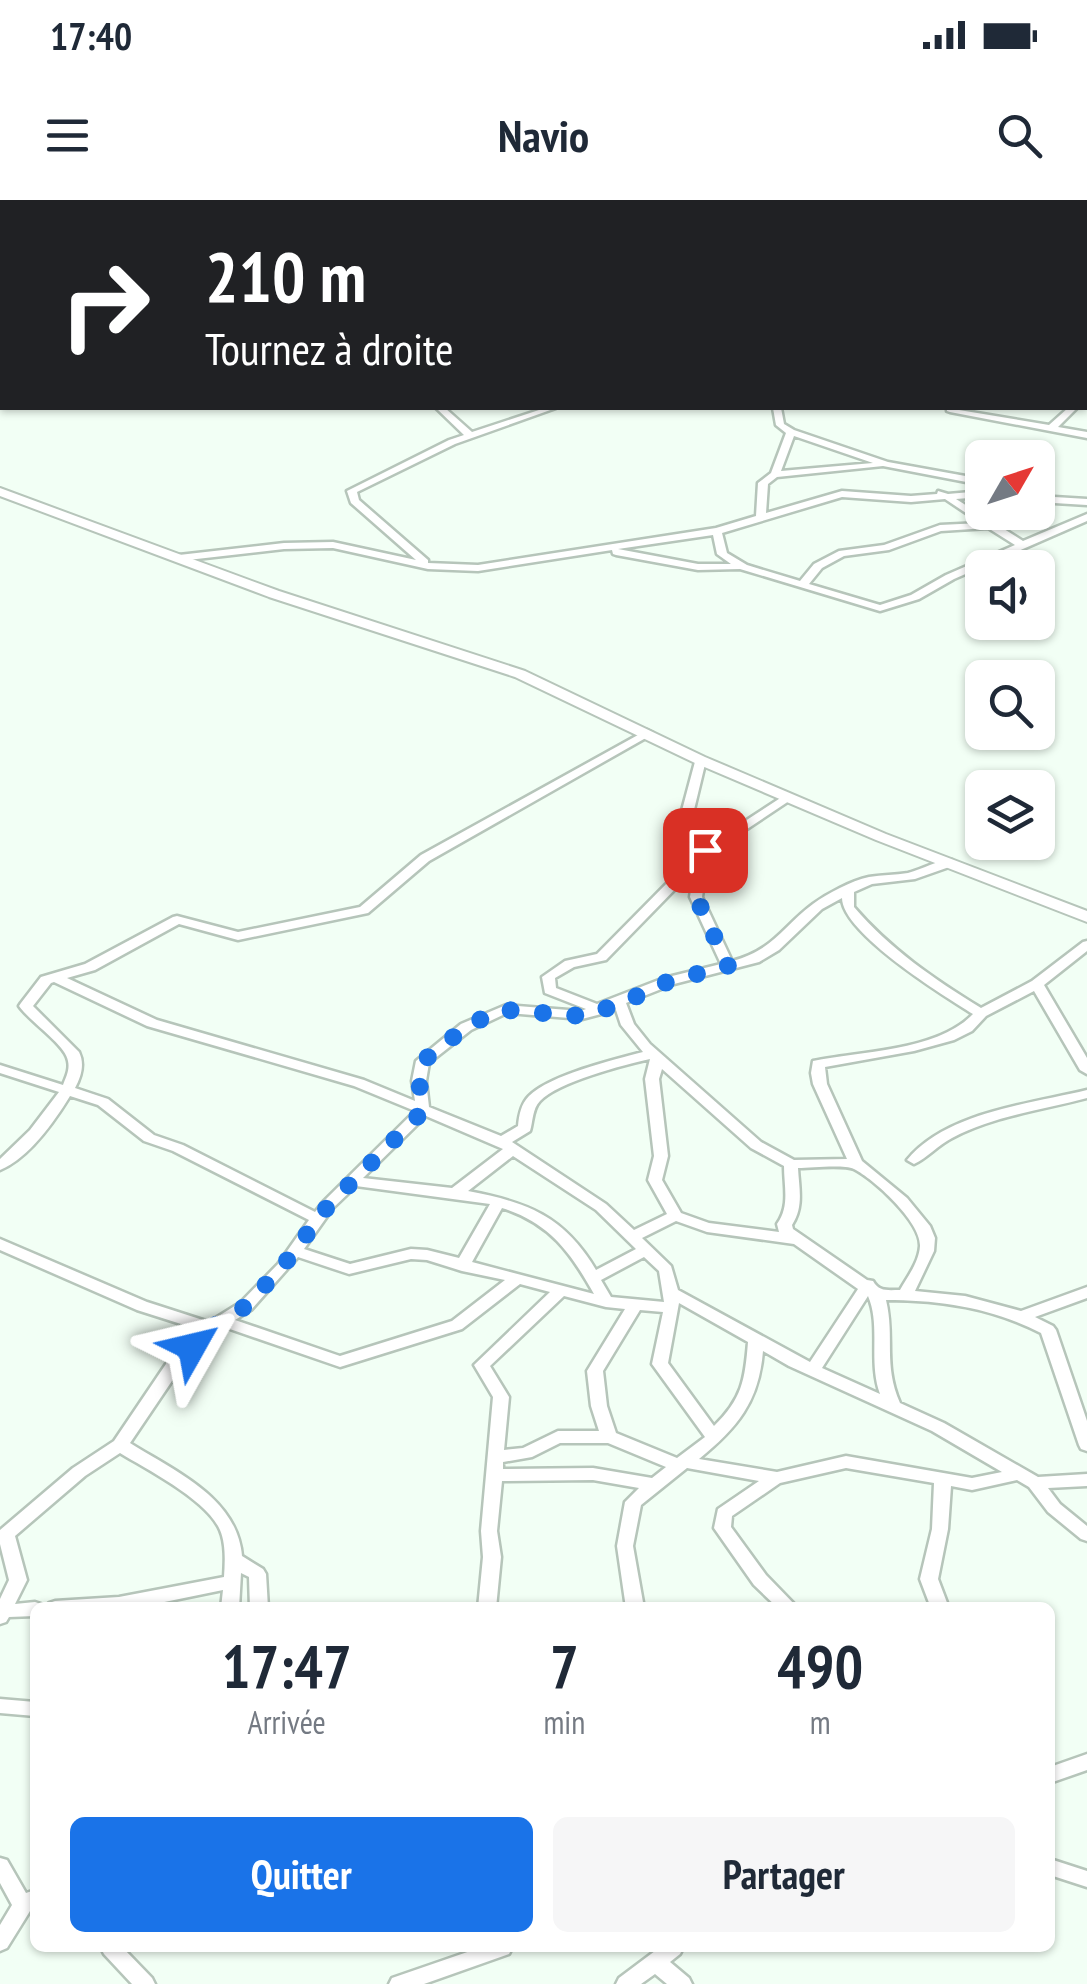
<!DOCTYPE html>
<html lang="fr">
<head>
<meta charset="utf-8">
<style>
  body { margin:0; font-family:"PT Sans Narrow",sans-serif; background:#f6f6f7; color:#1f2937; height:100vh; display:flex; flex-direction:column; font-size:38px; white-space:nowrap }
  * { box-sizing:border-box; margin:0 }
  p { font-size:32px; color:#747a83 }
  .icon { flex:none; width:55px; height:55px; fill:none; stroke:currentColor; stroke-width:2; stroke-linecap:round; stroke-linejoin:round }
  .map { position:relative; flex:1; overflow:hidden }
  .details { position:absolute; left:30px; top:1402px; width:1025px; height:350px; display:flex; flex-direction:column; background:#fff; border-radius:15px; box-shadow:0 2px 8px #0004 }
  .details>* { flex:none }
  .guide { position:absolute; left:0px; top:0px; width:1088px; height:210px; box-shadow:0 2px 8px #0004; background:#202124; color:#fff; overflow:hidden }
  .needle { width:65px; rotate:51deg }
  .tools { position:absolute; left:965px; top:240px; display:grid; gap:20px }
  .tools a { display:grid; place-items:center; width:90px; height:90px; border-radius:15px; background:#fff; box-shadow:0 2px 8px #0004; font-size:50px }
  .pin { position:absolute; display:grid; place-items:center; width:85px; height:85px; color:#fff; margin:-42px; border-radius:20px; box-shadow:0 5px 15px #0006 }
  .me { position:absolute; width:110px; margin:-55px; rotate:53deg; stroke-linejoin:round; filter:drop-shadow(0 0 8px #0008) }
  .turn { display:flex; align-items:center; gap:35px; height:210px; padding:0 40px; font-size:45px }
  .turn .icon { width:130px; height:130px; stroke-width:2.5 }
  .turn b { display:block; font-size:70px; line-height:85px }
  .eta { display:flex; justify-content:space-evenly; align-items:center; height:170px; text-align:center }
  .eta b { font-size:60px; font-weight:600; line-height:70px }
  .cta { display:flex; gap:20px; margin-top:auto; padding:20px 40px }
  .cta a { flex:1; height:115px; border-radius:15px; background:#1a73e8; color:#fff; font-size:40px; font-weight:600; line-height:115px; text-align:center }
  .cta a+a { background:#f6f6f7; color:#1f2937 }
  .status { display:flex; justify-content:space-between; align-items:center; height:70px; padding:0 50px; background:#fff; direction:ltr }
  .status svg { height:28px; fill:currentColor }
  header { display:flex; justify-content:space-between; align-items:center; height:130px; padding:0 40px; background:#fff; font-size:45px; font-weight:600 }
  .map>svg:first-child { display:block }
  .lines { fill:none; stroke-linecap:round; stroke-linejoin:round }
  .minor-casing { stroke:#b6c5ba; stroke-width:5 }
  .tertiary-casing { stroke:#b6c5ba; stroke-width:4 }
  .minor { fill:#fff; fill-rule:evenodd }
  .tertiary { fill:#fff; fill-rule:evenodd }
  .route { stroke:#1a73e8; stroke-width:18; stroke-dasharray:0 32.4 }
</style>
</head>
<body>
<div class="status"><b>17:40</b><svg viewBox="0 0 49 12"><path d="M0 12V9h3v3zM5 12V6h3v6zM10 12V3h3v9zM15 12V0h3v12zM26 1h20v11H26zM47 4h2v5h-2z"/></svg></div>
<header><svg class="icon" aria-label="menu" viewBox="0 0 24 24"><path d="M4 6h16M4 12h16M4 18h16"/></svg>Navio<svg class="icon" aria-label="search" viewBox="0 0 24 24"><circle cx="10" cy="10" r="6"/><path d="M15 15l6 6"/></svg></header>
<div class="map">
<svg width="1087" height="1784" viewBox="0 0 1087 1784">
  <rect width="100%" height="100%" fill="#f2fff5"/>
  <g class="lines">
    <defs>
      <path id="minor" d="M266 0H282L276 2H264Z
        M473 0H481L479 2H473Z
        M626 0H634L632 2H625Z
        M657 0H676L679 2H663Z
        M763 0H771V2H764Z
        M838 0H847L844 2H837Z
        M983 0H994L990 2H982Z
        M0 69H2V74H0Z
        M1085 78H1087V82H1085Z
        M1085 95H1087V100H1085Z
        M1085 152H1087V158H1085Z
        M0 159 2 160V165H0Z
        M1085 169H1087V175H1085Z
        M1087 187V195L1085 196V188Z
        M436 208H445L472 232 545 208H556L455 244 357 292 359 300 428 360V363L478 365 716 328 756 316 758 283 771 273 786 233 776 225 773 208H781L784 224 794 230 888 262 982 279V285L883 266 777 277 768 284 766 313 842 291 911 296 937 294 938 291 948 294 982 291V297L956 299 1023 341 1087 314V321L954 379 919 399 880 411 740 369 698 370 616 355 613 354 612 350 478 371 428 369 333 348 284 349 179 361 174 358 179 355 284 343 333 342 416 360 351 303 347 291 449 240 464 235ZM794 236 873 263 781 271ZM842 297 911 302 945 299 981 323 940 325 884 345 839 351 814 364 800 381 747 365 727 353 722 333ZM988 328 1015 345 946 375 911 395 880 405 809 384 822 368 844 356 889 350 941 331ZM713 335 717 354 731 364H698L618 349Z
        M947 208 1049 225 1068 208H1077L1058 227 1087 232V238L950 212 947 211Z
        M1038 296 1087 299V305L1038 302Z
        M647 530 653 533 651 535 429 661 368 713 238 740 179 724 95 770 67 778 157 820 364 880 415 901 412 881 416 861 461 824 506 805 581 811 586 809 545 793 542 777 565 761 597 754 674 676 680 618 696 558H704L706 560 692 618 684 680 606 760 574 767 555 778 556 788 597 804 664 778 721 764 690 697 696 653 785 595 789 594 795 597 708 655 702 697 732 761C774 750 782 727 813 704 828 693 851 681 869 677 882 675 895 675 908 673 923 669 937 660 952 660L954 663 952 666 915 679 872 684 854 692V707C890 749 934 779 981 808L1032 781 1083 742 1087 741V751L1044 785 1087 858V874L1080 870 1034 791 986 816 972 831 954 840 914 851 825 867 827 884 862 961 907 998 930 1026 935 1038 934 1051 915 1091 965 1096 1021 1111 1087 1087V1098L1035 1117 1053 1126 1056 1130 1087 1221V1251L1081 1249 1079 1245 1041 1133C992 1108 941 1100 886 1100 895 1138 883 1164 900 1203L944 1223 1038 1277 1087 1274V1286L1048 1288 1060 1304 1087 1326V1341L1081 1339 1048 1312 1029 1287 1017 1280 972 1290 951 1286 948 1329 938 1379 949 1408H931L920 1379 932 1329 934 1283 846 1268 780 1283 732 1316 731 1327 766 1375 798 1408H778L754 1385 714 1328 718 1309 759 1281 687 1268 641 1305 633 1346 644 1408H626L617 1346 625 1302 639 1288 593 1280 502 1281 497 1331 501 1357 496 1408H478L483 1357 481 1331 493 1197 474 1165 550 1092 520 1084 462 1129 340 1167 224 1127 180 1169 130 1243C174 1271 237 1297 242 1356L263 1369 266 1374 268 1408H250L249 1377 241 1373 239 1408H221L223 1390 135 1408H47L49 1403 55 1401 119 1397 224 1377C225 1362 226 1344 220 1330 207 1300 148 1270 120 1253L85 1276 15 1336 27 1380 15 1404 35 1402 41 1404 43 1408H35V1416L9 1417 6 1422 0 1424V1399L9 1380 0 1344V1330L73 1268 114 1241 168 1161 200 1130 137 1110 0 1050V1039L147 1102 209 1122 241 1102 278 1064 309 1020 173 951 144 941 98 905 70 896C54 922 29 958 0 970V959L30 930 59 892 0 873V865L63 885C66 877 70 870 68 861 66 845 30 822 19 806L21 803 41 777 85 764 173 717 177 716 238 732 360 707 421 655ZM842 698C842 733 944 796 973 814 938 851 861 851 813 861L811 873 813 884 847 959 794 960 761 942 650 844 634 824 626 803 674 784 759 762 779 750 822 709ZM54 782 147 826 354 886 415 911 323 1002 315 1012 183 945 154 935 108 899 75 888C81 877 85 864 79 852L33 806 51 783ZM615 807 621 825 643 852C613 860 550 875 529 896 521 904 519 915 518 926L501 936 429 907 426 881 429 863 471 830 507 813 582 819 605 813ZM650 859 645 879 654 956 648 980 667 1014 634 1030 606 1004 512 942 530 931C533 922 532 909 540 901 558 882 623 865 650 859ZM662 869 751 948 784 966C784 987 790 1006 777 1024L779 1032 709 1023 681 1013 662 980 668 956 659 879ZM426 916 503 949 452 988 363 978ZM513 956 596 1010 636 1049 596 1070C564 1016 527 1002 468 991ZM798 968C811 968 843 964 854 969 874 979 921 1022 920 1046 919 1062 908 1076 900 1090 888 1090 879 1092 873 1081L867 1080 793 1029 792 1025C804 1007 799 988 798 968ZM356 986 490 1004 459 1058 427 1050 411 1049 350 1064 304 1049 333 1008ZM502 1008C550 1023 571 1053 594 1094L472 1062ZM676 1021 707 1032 794 1044 858 1089 810 1162 678 1090 671 1066 642 1038ZM298 1057 349 1074 411 1059 427 1060 462 1071 505 1080 452 1121 340 1156 235 1120 251 1110ZM644 1057 659 1071 664 1102 611 1097 601 1080ZM564 1096 606 1107 625 1109 587 1171 591 1206 599 1231H558L523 1248 504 1250 509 1197 490 1166ZM868 1096C881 1126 868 1161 880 1194L822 1168ZM679 1103 748 1142C745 1180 742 1199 714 1226L668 1163ZM640 1110 663 1112 652 1164 705 1237 677 1258 616 1233 607 1206 603 1171ZM763 1151 789 1166 932 1231 1002 1272 972 1278 846 1256 777 1272 699 1259C737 1228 759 1202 763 1151ZM560 1243H608L666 1267 652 1278 593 1268 503 1269V1262L532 1257Z
        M1087 890V898C1042 910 993 916 952 938 938 945 927 958 914 964L907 960C946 912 1030 904 1087 890Z
        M0 1499 35 1502V1516L0 1513Z
        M1087 1554V1570L1050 1583V1567Z
        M0 1658 7 1660 26 1693 35 1690V1708L30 1711 7 1748 0 1751V1725L12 1705 0 1683Z
        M1050 1659 1087 1671V1687L1050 1675Z
        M101 1748H123L152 1778 155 1784H132L104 1754Z
        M479 1748H512L509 1754 424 1784H389L392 1778Z
        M659 1748H683L680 1754 670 1762 689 1778 692 1784H667L655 1774 641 1784H616L619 1778Z"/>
      <path id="tertiary" d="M0 288 279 391 525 471 705 557 886 634 1087 711V722L876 640 695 563 515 477 269 397 0 296Z"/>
    </defs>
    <use href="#minor" class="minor-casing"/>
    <use href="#tertiary" class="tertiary-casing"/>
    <use href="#minor" class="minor"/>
    <use href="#tertiary" class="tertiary"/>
  </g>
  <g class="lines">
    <path class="route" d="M192 1147 211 1128 246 1106 283 1066 328 1006 423 911 419 881 423 861 466 827 495 812 506 810 582 816 620 804 669 781 728 766 696 697 705 650"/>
  </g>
</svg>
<div class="tools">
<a><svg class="needle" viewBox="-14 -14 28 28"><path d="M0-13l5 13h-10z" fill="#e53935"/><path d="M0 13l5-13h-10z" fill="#747a83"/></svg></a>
<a><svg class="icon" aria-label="sound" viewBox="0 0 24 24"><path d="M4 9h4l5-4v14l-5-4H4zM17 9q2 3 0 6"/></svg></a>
<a><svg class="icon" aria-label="search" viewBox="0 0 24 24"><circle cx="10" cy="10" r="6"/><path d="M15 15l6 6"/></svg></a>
<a><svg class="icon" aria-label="layers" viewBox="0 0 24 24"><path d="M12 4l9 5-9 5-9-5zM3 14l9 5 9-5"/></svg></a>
</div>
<div class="pin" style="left:705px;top:650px;background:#d93025"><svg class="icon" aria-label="arrive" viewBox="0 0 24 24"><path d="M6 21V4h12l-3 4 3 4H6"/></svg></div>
<svg class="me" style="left:192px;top:1147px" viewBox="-20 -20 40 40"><path d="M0-17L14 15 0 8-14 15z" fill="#1a73e8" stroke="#fff" stroke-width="4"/></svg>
<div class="guide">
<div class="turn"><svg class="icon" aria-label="right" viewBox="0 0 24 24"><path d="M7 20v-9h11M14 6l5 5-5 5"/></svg><div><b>210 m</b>Tournez à droite</div></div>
</div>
<section class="details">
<div class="eta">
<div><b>17:47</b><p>Arrivée</p></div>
<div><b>7</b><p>min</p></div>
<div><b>490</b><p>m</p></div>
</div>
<div class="cta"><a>Quitter</a><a>Partager</a></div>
</section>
</div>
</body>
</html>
